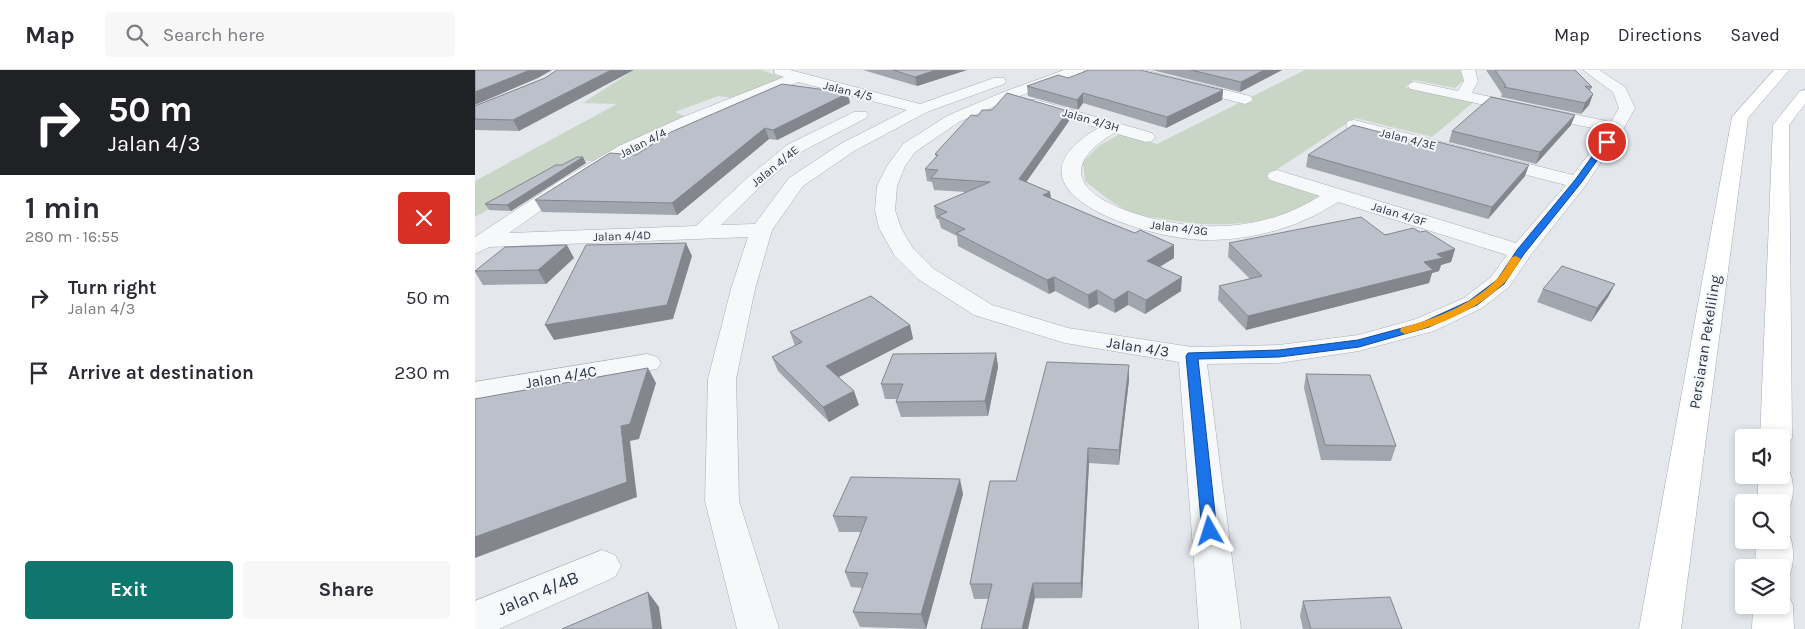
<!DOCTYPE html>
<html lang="en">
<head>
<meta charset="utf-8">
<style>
  body { margin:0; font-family:Karla,sans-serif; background:#f7f7f7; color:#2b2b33; height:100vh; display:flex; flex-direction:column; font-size:19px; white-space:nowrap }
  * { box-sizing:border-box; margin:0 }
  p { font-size:16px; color:#7c7c81 }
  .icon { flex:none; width:28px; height:28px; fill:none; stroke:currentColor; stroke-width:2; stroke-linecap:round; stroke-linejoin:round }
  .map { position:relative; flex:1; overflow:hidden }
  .sheet { display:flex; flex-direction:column; background:#fff; width:475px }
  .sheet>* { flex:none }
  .hud { background:#202124; color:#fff; overflow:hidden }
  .buttons { position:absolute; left:1260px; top:359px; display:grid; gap:10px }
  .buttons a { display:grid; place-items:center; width:55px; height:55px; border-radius:5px; background:#fff; box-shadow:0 2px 8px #0003; font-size:25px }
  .pin { position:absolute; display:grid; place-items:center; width:42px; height:42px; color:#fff; margin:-21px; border:2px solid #fff; border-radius:50%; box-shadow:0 1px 5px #0007 }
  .me { position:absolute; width:55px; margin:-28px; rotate:354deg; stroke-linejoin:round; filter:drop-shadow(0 0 4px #0008) }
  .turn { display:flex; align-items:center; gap:18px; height:105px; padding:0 25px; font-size:22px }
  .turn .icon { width:65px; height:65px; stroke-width:2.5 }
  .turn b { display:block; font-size:35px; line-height:42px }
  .round { display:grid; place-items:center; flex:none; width:52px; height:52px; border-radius:5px; background:#f7f7f7 }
  .overview { display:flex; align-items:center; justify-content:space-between; height:85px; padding:0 25px }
  h1 { font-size:30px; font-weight:700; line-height:38px }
  .action { display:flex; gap:10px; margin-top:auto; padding:10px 25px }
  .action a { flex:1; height:58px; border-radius:5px; background:#0f766e; color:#fff; font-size:20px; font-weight:700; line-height:58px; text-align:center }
  .action a+a { background:#f7f7f7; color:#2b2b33 }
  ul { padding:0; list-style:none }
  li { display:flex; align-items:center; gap:15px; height:75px; padding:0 25px }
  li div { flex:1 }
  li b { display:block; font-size:19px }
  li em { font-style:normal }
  header { display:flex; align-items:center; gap:30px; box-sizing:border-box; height:70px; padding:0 25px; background:#fff; border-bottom:1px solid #e1e1e2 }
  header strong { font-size:24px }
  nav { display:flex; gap:28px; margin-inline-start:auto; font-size:18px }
  .search { width:350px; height:45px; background:#f7f7f7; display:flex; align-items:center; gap:12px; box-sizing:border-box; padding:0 18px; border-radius:5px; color:#7c7c81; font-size:19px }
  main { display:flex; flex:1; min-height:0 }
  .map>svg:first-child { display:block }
  .green { fill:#c9d6c5 }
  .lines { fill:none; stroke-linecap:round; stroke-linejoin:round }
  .minor-casing { stroke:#a9aeb7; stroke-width:1 }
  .major-casing { stroke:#a3abb8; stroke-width:1 }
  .minor { fill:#f7f8fa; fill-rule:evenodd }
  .major { fill:#fff; fill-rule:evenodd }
  .wall { fill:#a1a5ae }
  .shaded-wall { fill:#83868d }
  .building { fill:#bbc0ca; stroke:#83868d }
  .route { fill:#1a73e8; stroke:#114b97 }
  .slow { fill:#f59e0b }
  .labels { text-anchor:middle; stroke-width:4; stroke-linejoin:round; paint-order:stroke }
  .far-street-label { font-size:12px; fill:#2b3445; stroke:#f4f6f9 }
  .street-label { font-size:15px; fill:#2b3445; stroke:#f4f6f9 }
  .near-street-label { font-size:18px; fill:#2b3445; stroke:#f4f6f9 }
</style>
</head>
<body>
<header>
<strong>Map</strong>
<div class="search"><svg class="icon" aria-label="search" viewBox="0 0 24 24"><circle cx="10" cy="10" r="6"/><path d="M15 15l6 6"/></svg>Search here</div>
<nav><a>Map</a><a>Directions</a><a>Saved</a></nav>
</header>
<main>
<section class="sheet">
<div class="hud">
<div class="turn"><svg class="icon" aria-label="right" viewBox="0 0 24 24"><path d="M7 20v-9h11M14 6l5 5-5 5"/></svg><div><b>50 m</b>Jalan 4/3</div></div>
</div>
<div class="overview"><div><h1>1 min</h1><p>280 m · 16:55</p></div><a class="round" style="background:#d93025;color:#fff"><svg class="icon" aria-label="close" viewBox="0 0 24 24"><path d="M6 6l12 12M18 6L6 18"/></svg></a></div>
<ul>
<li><svg class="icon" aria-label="right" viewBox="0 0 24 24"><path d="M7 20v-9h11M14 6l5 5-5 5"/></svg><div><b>Turn right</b><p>Jalan 4/3</p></div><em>50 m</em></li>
<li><svg class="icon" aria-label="arrive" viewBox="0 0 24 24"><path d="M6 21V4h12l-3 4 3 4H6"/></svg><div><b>Arrive at destination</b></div><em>230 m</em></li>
</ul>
<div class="action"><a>Exit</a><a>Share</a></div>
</section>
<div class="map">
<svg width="1330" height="559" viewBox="0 0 1330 559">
  <rect width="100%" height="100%" fill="#e4e7ec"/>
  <path class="green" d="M159 0H287L311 9 259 28 243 26 200 42 215 48 123 91H97L0 147V111L142 34 108 33Z
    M830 0H985L989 10 980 18 939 10 930 17 1000 31 957 67 880 48 792 106 847 125C798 157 745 159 688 149 679 147 667 147 658 143 640 136 625 123 610 111L608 92 625 75 647 63 682 74Z"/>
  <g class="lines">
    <defs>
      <path id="minor" d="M299 0H315L445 34 519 8H529L531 11 529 14 452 42 379 81 328 116 297 160 280 219 261 309 264 431 304 559H262L230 431 233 309 256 219 273 167 14 177 0 184V167L86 110 144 76 208 47 309 7 300 4ZM323 12 432 40 367 73 314 108 280 154 246 155 285 117 324 83 391 48 393 45 391 42H379L312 75 271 109 221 156 34 163C74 135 115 105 159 83 212 55 268 35 323 12Z
        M589 0H609L607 3 536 29 484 52 440 82 430 96 422 116 420 140 426 158 437 177 459 199 517 235 593 258 717 277 804 275 883 265 941 249 989 228 1016 207 1032 185 863 132C823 158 778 170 730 170 676 170 515 122 623 58L552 36 549 33 552 30H562L677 63 680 67 677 71 671 72 639 63C544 121 680 155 728 156 770 158 810 148 845 126L795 110 792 106 795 102 802 100 1041 173 1091 115 873 59 871 55 873 51 879 50 1098 105 1131 61 940 20 935 19 933 16 935 13 940 12 983 21 989 11 986 0H1000L1003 11 997 23 1136 52 1144 38 1138 22 1108 0H1124L1150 17 1160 38 1149 58 1110 116 1055 186 1034 217 1007 238 959 261 884 281 804 293 732 294 766 559H724L704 292 590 273 499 245 443 209 420 186 404 158 400 140 402 116 412 96 428 74 472 46 526 23Z
        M645 0H669L775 26 778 29 775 32 770 34 647 3Z
        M172 284 182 287 186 293 182 299 0 332V312Z
        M127 480 140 485 146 496 140 507 24 559H0V531Z"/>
      <path id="major" d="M1299 0H1314L1273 48 1206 559H1164L1257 47Z
        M1330 20V34L1314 55 1317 368 1312 376 1306 378V368H1285L1298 55 1325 21Z
        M1306 394 1312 396C1320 410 1320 428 1312 442L1306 444V432H1283V405H1306Z
        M1306 457 1312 459C1320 475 1320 493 1313 510L1306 512V498H1280L1281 470H1306Z
        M1306 520 1312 522 1318 535 1319 559H1277L1278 535H1306Z"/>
    </defs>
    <use href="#minor" class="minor-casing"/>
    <use href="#major" class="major-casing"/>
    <use href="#minor" class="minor"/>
    <use href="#major" class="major"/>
  </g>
  <path class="wall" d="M388 0H492L442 16Z
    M677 0H807L765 22Z
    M1011 0H1100L1117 17 1115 21 1118 24 1114 35 1106 44 1026 27 1027 24Z
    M70 8 44 61 0 60V36Z
    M593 8 748 20 747 30 691 58 608 33 603 40 553 26 552 16Z
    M375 33 302 70 294 69 202 145 67 142 60 130 161 85Z
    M593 41 594 51 551 112 575 122 576 128 699 188 685 197 706 221 670 244 653 235 640 243 623 234 614 239 580 221 574 224 483 176 482 166 466 158 464 150 461 148 459 136 491 122 459 120 457 112 452 111 450 99 461 87 460 84 503 46Z
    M1100 45 1096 55 1061 94 974 72 977 61Z
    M833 85 1050 106 1013 149 831 97Z
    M111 93 36 141 14 140 10 134 87 95Z
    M945 162 980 179 976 192 966 195 964 201 957 203 954 213 771 260 743 230 744 216 775 209 753 187 754 173Z
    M99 188 71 214 8 215 0 202V201Z
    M1140 214 1133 227 1116 252 1062 232 1068 219Z
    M435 255 438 269 364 307 384 335 354 352 303 301 297 287 320 276 315 262Z
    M521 283 523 297 513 346 426 347 421 332 423 329H410L406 314Z
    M831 304 921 376 916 391 846 390 829 318Z
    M654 310 644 395 614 393 607 528 499 529 495 514 541 411Z
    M488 424 451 559 385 557 378 542 388 518 376 517 370 502 386 462H364L358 446Z
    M828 531 927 559H828L825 546Z"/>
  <path class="shaded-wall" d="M55 0H77L63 8 0 35V22Z
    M136 0H159L44 61 38 50Z
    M461 0H492L442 16 440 7Z
    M789 0H807L765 22 766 12Z
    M748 20 747 30 691 58 692 47Z
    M373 23 375 33 302 70 298 60Z
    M608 23V33L603 40 602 30Z
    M1118 24 1114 35 1106 44 1110 33Z
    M593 41 594 51 545 121 544 109Z
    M1100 45 1096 55 1061 94 1065 82Z
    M290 58 294 69 202 145 197 133Z
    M108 87 111 93 36 141 32 135Z
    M1054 95 1050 106 1013 149 1017 137Z
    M575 122 576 134 568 125Z
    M211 173 217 186 198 249 79 270 70 255Z
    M92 175 99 188 71 214 63 200Z
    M699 175V188L672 204V191Z
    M980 179 976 192 966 195 964 201 957 203 954 213 771 260 773 246 949 192 962 184Z
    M579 207 580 221 574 224 572 210Z
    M707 207 706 221 670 244 671 230Z
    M1140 214 1133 227 1116 252 1122 238Z
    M622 220 623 234 614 239 613 225Z
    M653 221V235L640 243 639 230Z
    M435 255 438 269 356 311 351 296Z
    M521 283 523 297 513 346 510 331Z
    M654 295V310L644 395V380Z
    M173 298 181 313 164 369 155 371 162 427 0 488V467L146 356Z
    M379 321 384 335 354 352 348 337Z
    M613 378 614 393 607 528 606 513Z
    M485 409 488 424 451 559 446 544Z
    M558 513 560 528 553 559H547Z
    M173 522 184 537 187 559H178Z"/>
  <path class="building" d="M0 0H55L0 22Z
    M82 0H136L38 50 0 49V36L70 8Z
    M418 0H461L440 7Z
    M614 0H665L748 20 692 47 608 23 602 30 552 16 583 5 593 8Z
    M716 0H789L766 12Z
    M1020 0H1100L1117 17 1110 16 1118 24 1110 33 1029 17 1031 16Z
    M307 14 373 23 298 60 290 58 197 133 60 130 135 83 161 85 196 62Z
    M532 23 593 41 544 109 575 122 568 125 627 150 660 163 665 160 699 175 672 191 707 207 671 230 653 221 639 230 622 220 613 225 579 207 572 210 481 163 490 159 463 146 472 142 459 136 515 112 456 108 463 100 450 99 463 85 460 84 496 45 503 46 507 40H517Z
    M1016 27 1100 45 1065 82 977 61Z
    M878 55 958 76 963 72 1054 95 1017 137 833 85Z
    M102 87H108L32 135 10 134 81 95H87Z
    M886 147 910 165 938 158 945 162 951 161 980 179 962 184 968 188 949 192 958 200 773 246 744 216 787 206 754 173Z
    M211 173 192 235 70 255 111 175Z
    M92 175 63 200 0 201 30 177Z
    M1087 196 1140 214 1122 238 1068 219Z
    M396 226 435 255 351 296 379 321 348 337 297 287 327 272 315 262Z
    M521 283 510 331 421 332 428 314H406L418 284Z
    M572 292 654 295 644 380 613 378 606 513H558L547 559H506L517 514H495L515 411H541Z
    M173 298 155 354 146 356 152 412 0 467V329Z
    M831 304 895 305 921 376 850 375Z
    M376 407 485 409 446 544 378 542 393 503 370 502 392 447 358 446Z
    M173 522 178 559H87Z
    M915 527 927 559H836L828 531Z"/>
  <path class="route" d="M1129 70 1135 72 1106 113 1049 184 1029 214 1002 235 954 257 884 277 804 287 723 289 742 461 740 466 735 468 730 466 727 461 711 286 713 283 804 280 883 270 946 253 994 231 1022 210 1042 180 1100 110Z"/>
  <path class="slow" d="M1041 186 1046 189C1040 198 1035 208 1027 215 1001 240 965 255 930 264L925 261 926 258C959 249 998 235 1022 209 1028 203 1032 194 1037 187Z"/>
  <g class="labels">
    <g class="far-street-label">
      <text transform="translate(373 21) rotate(14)" y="4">Jalan 4/5</text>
      <text transform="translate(616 50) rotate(16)" y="4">Jalan 4/3H</text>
      <text transform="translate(933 69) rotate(14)" y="4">Jalan 4/3E</text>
      <text transform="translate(168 73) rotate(-27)" y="4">Jalan 4/4</text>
      <text transform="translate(300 96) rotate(-39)" y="4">Jalan 4/4E</text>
      <text transform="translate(924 144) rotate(17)" y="4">Jalan 4/3F</text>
      <text transform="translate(704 158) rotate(7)" y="4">Jalan 4/3G</text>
      <text transform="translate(147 166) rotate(-2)" y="4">Jalan 4/4D</text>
    </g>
    <g class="street-label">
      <text transform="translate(1230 272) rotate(-81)" y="5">Persiaran Pekeliling</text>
      <text transform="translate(663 277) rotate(9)" y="5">Jalan 4/3</text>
      <text transform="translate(86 307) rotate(-10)" y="5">Jalan 4/4C</text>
    </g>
    <g class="near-street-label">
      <text transform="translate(63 523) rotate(-23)" y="6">Jalan 4/4B</text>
    </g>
  </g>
</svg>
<div class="buttons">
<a><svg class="icon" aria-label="sound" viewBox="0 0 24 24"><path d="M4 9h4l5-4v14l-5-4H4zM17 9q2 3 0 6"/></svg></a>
<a><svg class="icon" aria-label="search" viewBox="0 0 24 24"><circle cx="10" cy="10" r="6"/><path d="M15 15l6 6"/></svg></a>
<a><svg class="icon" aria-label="layers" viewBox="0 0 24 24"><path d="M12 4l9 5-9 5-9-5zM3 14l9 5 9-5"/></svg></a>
</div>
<div class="pin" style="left:1132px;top:72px;background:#d93025"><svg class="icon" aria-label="arrive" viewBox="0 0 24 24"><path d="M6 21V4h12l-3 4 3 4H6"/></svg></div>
<svg class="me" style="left:735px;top:461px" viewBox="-20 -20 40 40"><path d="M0-17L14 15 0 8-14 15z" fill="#1a73e8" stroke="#fff" stroke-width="4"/></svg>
</div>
</main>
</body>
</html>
